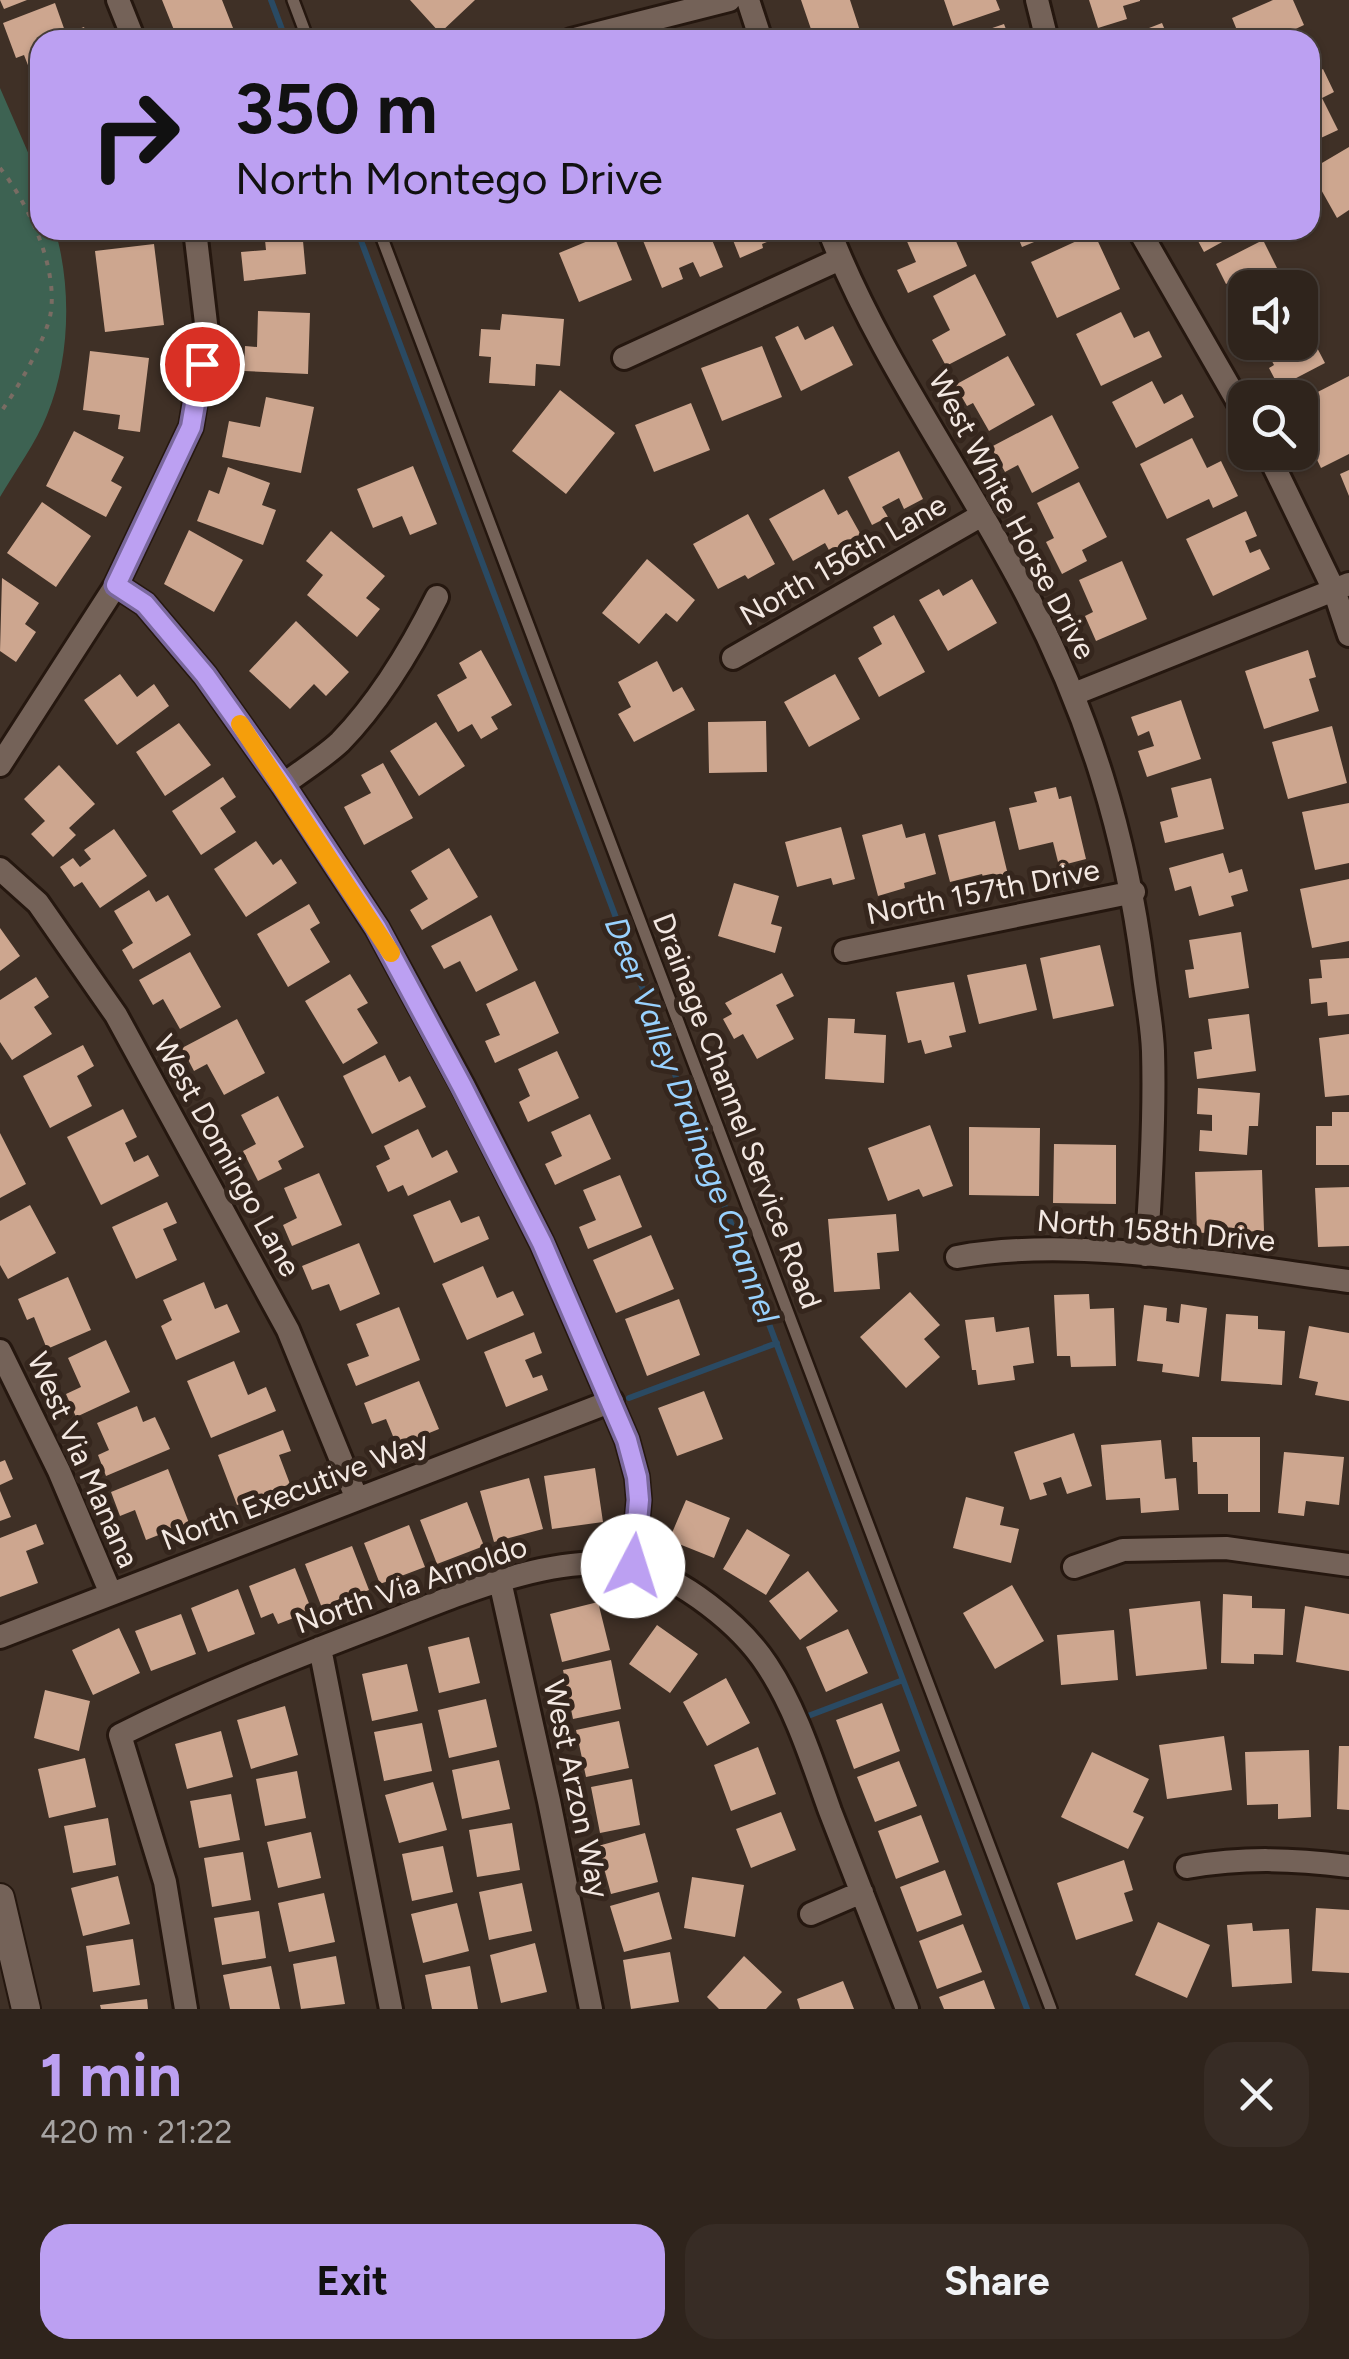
<!DOCTYPE html>
<html lang="en">
<head>
<meta charset="utf-8">
<style>
  body { margin:0; font-family:Figtree,sans-serif; background:#372c25; color:#f1f3f6; height:100vh; display:flex; flex-direction:column; font-size:38px; white-space:nowrap }
  * { box-sizing:border-box; margin:0 }
  p { font-size:32px; color:#a7a4a3 }
  .icon { flex:none; width:55px; height:55px; fill:none; stroke:currentColor; stroke-width:2; stroke-linecap:round; stroke-linejoin:round }
  .map { position:relative; height:2009px; overflow:hidden }
  .side { display:flex; flex-direction:column; background:#2f241c; flex:1 }
  .side>* { flex:none }
  .guide { position:absolute; left:30px; top:30px; width:1290px; height:210px; border-radius:30px; box-shadow:0 2px 8px #0004,0 0 0 2px #4a413b; background:#bca0f2; color:#111; overflow:hidden }
  .controls { position:absolute; left:1228px; top:270px; display:grid; gap:20px }
  .controls a { display:grid; place-items:center; width:90px; height:90px; border-radius:20px; background:#2f241c; box-shadow:0 2px 8px #0004,0 0 0 2px #4a413b; font-size:50px }
  .pin { position:absolute; display:grid; place-items:center; width:85px; height:85px; color:#fff; margin:-42px; border:5px solid #fff; border-radius:50%; box-shadow:0 2px 10px #0007 }
  .me { position:absolute; width:110px; margin:-55px; rotate:5deg; stroke-linejoin:round; filter:drop-shadow(0 0 8px #0008) }
  .turn { display:flex; align-items:center; gap:35px; height:210px; padding:0 40px; font-size:45px }
  .turn .icon { width:130px; height:130px; stroke-width:2.5 }
  .turn b { display:block; font-size:70px; line-height:85px }
  .round { display:grid; place-items:center; flex:none; width:105px; height:105px; border-radius:30px; background:#372c25 }
  .summary { display:flex; align-items:center; justify-content:space-between; height:170px; padding:0 40px }
  h1 { font-size:60px; font-weight:700; line-height:75px; color:#bca0f2 }
  .cta { display:flex; gap:20px; margin-top:auto; padding:20px 40px }
  .cta a { flex:1; height:115px; border-radius:30px; background:#bca0f2; color:#111; font-size:40px; font-weight:700; line-height:115px; text-align:center }
  .cta a+a { background:#372c25; color:#f1f3f6 }
  .map>svg:first-child { display:block }
  .green { fill:#3d6252 }
  .lines { fill:none; stroke-linecap:round; stroke-linejoin:round }
  .stream { stroke:#2a4a63; stroke-width:6 }
  .building { fill:#cda68f }
  .service-casing { stroke:#25170f; stroke-width:16 }
  .minor-casing { stroke:#25170f; stroke-width:28 }
  .tertiary-casing { stroke:#25170f; stroke-width:32 }
  .path { stroke:#796c63; stroke-width:4; stroke-dasharray:5 8; stroke-linecap:butt }
  .service { stroke:#746258; stroke-width:11 }
  .minor { stroke:#746258; stroke-width:22 }
  .tertiary { stroke:#746258; stroke-width:28 }
  .route-casing { stroke:#7a689d; stroke-width:25 }
  .route { stroke:#bca0f2; stroke-width:18 }
  .slow { stroke:#f59e0b; stroke-width:18 }
  .labels { text-anchor:middle; stroke-width:10; stroke-linejoin:round; paint-order:stroke }
  .street-label { font-size:30px; fill:#f3e8e2; stroke:#35261d }
  .water-label { font-size:32px; font-style:italic; fill:#98d1fe; stroke:#35261d }
</style>
</head>
<body>
<div class="map">
<svg width="1349" height="2009" viewBox="0 0 1349 2009">
  <rect width="100%" height="100%" fill="#3f3026"/>
  <path class="green" d="M0 88 40 180V230H55C72 287 70 360 47 415 36 443 15 471 0 497Z"/>
  <g class="lines">
    <path class="stream" d="M271 0 286 40
      M357 230 1027 2009
      M629 1398 777 1343
      M808 1716 903 1680"/>
  </g>
  <path class="building" d="M0 0H27L4 9Z
    M162 0H222L235 33 217 40H178Z
    M410 0H475L440 33Z
    M801 0H850L863 40H801L813 35Z
    M944 0H996L1000 10 953 26Z
    M1089 0H1140V1L1123 6 1127 19 1098 28Z
    M1273 0H1293L1304 25 1287 33 1290 40H1241L1232 18Z
    M55 3 66 34 84 27 89 40H40V75L33 78 24 55 16 58 3 23Z
    M1162 23 1169 40H1118Z
    M1004 24 1010 40H960V39Z
    M1323 69 1334 92 1322 98 1338 130 1310 143V76Z
    M40 93V120L31 96Z
    M1349 147V210L1337 218 1310 170Z
    M88 230H112V231L91 238Z
    M264 230H302L306 274 244 281 241 252 266 250Z
    M661 230H708L723 267 700 277 693 262 679 268 683 279 662 288 642 238Z
    M729 230H796L762 244 763 248 740 258Z
    M902 230H951L967 266 908 293 897 270 916 262Z
    M1015 230H1063L1022 247Z
    M1192 230H1244L1204 252Z
    M612 231 632 280 579 302 559 253Z
    M1094 233 1120 289 1057 318 1031 262Z
    M1263 240 1287 288H1245V320L1242 322 1230 298 1243 292 1236 278 1226 284 1216 264Z
    M154 244 164 325 105 332 95 251Z
    M975 274 1006 335 946 366 932 340 950 330 933 296Z
    M258 311 310 313 308 374 244 371 245 346 257 347Z
    M1121 312 1134 338 1149 331 1162 357 1101 386 1076 334Z
    M502 314 564 319 560 366 536 364 535 386 489 383 491 357 479 356 481 329 500 330Z
    M1300 315 1325 363 1279 387 1269 368 1274 365 1262 342H1300Z
    M798 326 805 340 833 326 853 365 801 391 775 337Z
    M762 346 782 397 722 421 701 368Z
    M90 351 149 358 140 432 118 429 120 415 83 410Z
    M1008 356 1035 405 989 431 973 403 967 406 955 385Z
    M1349 376V454L1321 468 1306 437 1315 432 1300 401Z
    M1152 381 1164 404 1182 394 1194 417 1136 448 1112 402Z
    M560 390 615 433 566 494 512 451Z
    M266 397 314 407 301 473 222 457 229 421 260 427Z
    M691 403 710 450 654 472 635 425Z
    M1052 415 1079 468 1032 493 1018 465 1005 472 991 447Z
    M74 431 124 457 111 481 122 487 106 517 46 486Z
    M1192 438 1207 468 1221 461 1238 496 1213 508 1209 499 1167 519 1140 464Z
    M899 451 923 499 904 509 899 498 882 507 888 517 872 525 848 477Z
    M413 466 437 524 410 535 402 516 373 528 357 489Z
    M228 467 270 483 262 505 276 510 263 545 197 521 209 490 219 494Z
    M1349 470V496L1340 474Z
    M1079 482 1107 537 1082 550 1087 561 1062 574 1046 542 1054 538 1037 503Z
    M824 489 838 515 847 510 861 535 830 552 825 543 793 561 769 519Z
    M42 502 91 536 56 587 7 553Z
    M1246 511 1257 536 1245 541 1250 553 1260 549 1270 569 1213 596 1186 539Z
    M748 514 775 564 748 579 745 575 718 589 693 544Z
    M189 530 243 560 214 612 164 584Z
    M331 531 385 576 366 598 380 609 357 637 307 595 323 575 306 561Z
    M647 559 695 600 677 622 666 613 639 644 602 613Z
    M1122 561 1147 619 1096 641 1085 616 1093 612 1079 580Z
    M2 578 39 603 25 624 36 632 16 662 0 651Z
    M972 579 997 623 948 651 919 600 939 589 943 596Z
    M894 615 925 672 879 697 858 658 882 644 873 627Z
    M296 621 349 672 326 696 314 684 290 709 249 671Z
    M481 650 512 705 491 717 498 729 481 739 472 724 458 732 437 695 467 678 459 663Z
    M1308 650 1316 677 1309 679 1319 711 1264 729 1245 671Z
    M657 661 673 692 682 687 695 710 634 742 618 714 631 707 618 682Z
    M120 674 137 697 154 684 169 706 117 745 84 700Z
    M835 674 860 719 809 747 784 702Z
    M1181 700 1201 759 1147 777 1138 751 1154 746 1149 731 1138 736 1131 717Z
    M766 721 767 772 709 773 708 722Z
    M436 722 465 766 419 796 390 751Z
    M179 723 211 765 165 796 136 752Z
    M1332 726 1347 783 1288 799 1272 742Z
    M383 763 413 818 364 845 344 807 371 793 361 775Z
    M59 765 95 804 69 828 76 835 53 857 31 834 45 821 24 799Z
    M223 777 236 797 220 808 236 832 201 855 172 811Z
    M1211 778 1224 829 1165 843 1160 822 1178 817 1171 788Z
    M1056 787 1059 799 1071 796 1086 859 1059 866 1053 842 1019 850 1009 808 1037 802 1034 792Z
    M1349 803V863L1315 870 1302 812Z
    M995 821 1008 875 984 880 982 874 950 882 938 835Z
    M902 824 906 838 925 833 936 874 904 883 905 888 878 896 862 835Z
    M841 827 855 879 833 885 831 878 797 887 785 842Z
    M114 829 147 876 100 908 82 882 74 887 60 867 73 858 80 867 91 859 84 850Z
    M256 841 273 865 281 859 297 883 246 917 214 869Z
    M449 848 478 897 422 930 410 910 428 899 411 871Z
    M1223 853 1229 873 1242 869 1248 891 1231 896 1234 906 1199 916 1191 886 1175 891 1169 868Z
    M1349 879V941L1312 948 1300 889Z
    M734 883 779 896 771 924 782 927 775 953 718 936Z
    M149 890 156 902 168 895 191 935 133 969 122 950 133 943 114 911Z
    M309 904 320 923 310 929 330 962 288 987 257 934Z
    M491 915 518 970 476 992 460 961 444 969 431 946Z
    M0 928 20 956 0 971Z
    M1241 932 1249 988 1189 998 1185 970 1194 969 1189 940Z
    M1100 945 1114 1006 1053 1019 1040 958Z
    M190 952 221 1007 180 1029 163 999 153 1005 139 980Z
    M1349 958V1014L1328 1016 1327 1002 1311 1004 1309 979 1322 978 1320 960Z
    M1026 964 1037 1010 979 1024 967 975Z
    M782 973 794 996 776 1005 794 1039 757 1059 743 1034 734 1039 723 1019 732 1014 725 1003Z
    M350 974 368 1003 357 1009 378 1043 343 1064 305 1001Z
    M36 977 49 997 34 1007 52 1034 12 1060 0 1042V1000Z
    M535 981 559 1033 495 1063 485 1041 500 1035 486 1004Z
    M954 982 966 1032 949 1036 952 1047 925 1054 921 1040 908 1043 896 992Z
    M1249 1014 1256 1071 1197 1079 1194 1052 1212 1049 1208 1019Z
    M828 1018 855 1019 854 1033 886 1035 884 1083 825 1079Z
    M237 1019 265 1073 224 1095 207 1064 194 1071 182 1048Z
    M1349 1034V1095L1325 1097 1319 1038Z
    M83 1045 94 1066 77 1076 92 1106 50 1128 23 1076Z
    M557 1051 579 1098 528 1122 519 1102 530 1096 518 1069Z
    M385 1055 399 1082 410 1076 426 1107 372 1134 343 1076Z
    M1198 1088 1260 1093 1258 1126H1249L1247 1155 1199 1151 1200 1130 1212 1131V1115L1197 1114Z
    M278 1096 304 1147 278 1161 282 1169 258 1181 243 1151 256 1144 241 1115Z
    M123 1109 137 1137 125 1143 134 1162 148 1155 159 1176 101 1205 67 1137Z
    M1332 1112H1349V1165H1316V1126H1332Z
    M590 1114 611 1159 555 1185 545 1164 562 1156 551 1132Z
    M930 1125 953 1186 923 1197 919 1189 888 1201 868 1148Z
    M969 1127 1040 1128 1039 1196 969 1195Z
    M418 1129 432 1158 447 1150 458 1172 408 1196 403 1185 388 1192 376 1166 390 1159 384 1146Z
    M0 1133 26 1184 0 1198Z
    M1054 1144 1116 1145V1204L1053 1203Z
    M1262 1170 1264 1231 1197 1233 1195 1172Z
    M319 1173 342 1225 292 1246 283 1225 297 1218 284 1188Z
    M620 1175 642 1227 588 1249 579 1227 596 1220 583 1190Z
    M1349 1187V1246L1318 1247 1315 1188Z
    M450 1200 461 1223 479 1216 489 1239 434 1263 413 1215Z
    M167 1202 177 1223 163 1229 177 1260 136 1279 112 1227Z
    M30 1205 56 1253 8 1279 0 1265V1221Z
    M896 1214 899 1251 877 1253 880 1289 834 1292 828 1219Z
    M651 1235 674 1289 616 1313 593 1260Z
    M359 1243 380 1294 340 1311 329 1284 312 1290 302 1266Z
    M483 1266 497 1298 513 1291 524 1315 467 1340 442 1284Z
    M68 1277 91 1330 47 1349 34 1317 27 1320 18 1299Z
    M204 1282 215 1309 227 1304 240 1332 176 1360 161 1326 172 1320 163 1300Z
    M910 1292 940 1325 924 1339 940 1357 906 1388 860 1337Z
    M1089 1294 1090 1309 1114 1308 1116 1366 1071 1367 1070 1356H1057L1054 1295Z
    M679 1299 700 1355 647 1376 625 1319Z
    M1181 1304 1207 1308 1199 1377 1162 1372 1163 1364 1137 1361 1144 1305 1167 1308 1166 1321 1179 1323Z
    M399 1307 420 1360 356 1386 347 1364 369 1356 356 1324Z
    M1226 1314 1258 1316V1329L1285 1331 1282 1385 1221 1381Z
    M994 1317 996 1332 1029 1327 1034 1363 1013 1366 1015 1380 978 1385 976 1370H972L965 1320Z
    M1309 1326 1349 1333V1401L1315 1395 1318 1382 1299 1378Z
    M534 1332 542 1353 525 1360 533 1378 542 1375 548 1390 506 1407 484 1352Z
    M106 1340 130 1392 76 1417 66 1394 81 1387 68 1358Z
    M234 1361 248 1395 266 1387 276 1411 211 1438 187 1381Z
    M419 1381 439 1429 397 1446 386 1419 372 1424 364 1403Z
    M704 1391 723 1439 677 1456 658 1408Z
    M137 1406 143 1422 155 1417 170 1449 106 1476 98 1455 109 1450 97 1423Z
    M283 1430 291 1451 279 1455 290 1484 237 1505 218 1455Z
    M1074 1433 1092 1486 1067 1494 1061 1477 1043 1483 1047 1495 1030 1500 1014 1452Z
    M1192 1437H1260V1512H1228V1494H1198L1197 1462H1193Z
    M1161 1440 1165 1479 1176 1478 1179 1510 1141 1513 1140 1498 1106 1500 1101 1445Z
    M1284 1452 1344 1457 1339 1505 1306 1501 1304 1516 1278 1513Z
    M5 1460 13 1479 0 1485V1462Z
    M595 1468 603 1522 552 1529 544 1476Z
    M168 1469 189 1523 146 1540 135 1510 120 1516 111 1492Z
    M529 1478 543 1529 494 1542 480 1491Z
    M0 1491 11 1517 0 1521Z
    M966 1497 1004 1507 1000 1525 1019 1529 1011 1563 953 1548Z
    M686 1500 730 1518 714 1558 669 1540Z
    M467 1502 484 1546 437 1564 420 1520Z
    M36 1524 44 1544 26 1551 38 1583 0 1597V1538Z
    M409 1525 425 1567 380 1584 364 1543Z
    M747 1529 790 1555 766 1595 723 1569Z
    M352 1546 369 1590 322 1608 305 1564Z
    M295 1568 312 1611 278 1624 273 1613 261 1618 249 1586Z
    M808 1571 838 1611 800 1640 769 1601Z
    M1012 1585 1044 1641 995 1669 963 1613Z
    M238 1589 255 1634 208 1652 191 1608Z
    M1223 1594 1252 1596V1608L1285 1609 1283 1655 1254 1654V1664L1221 1663Z
    M1200 1601 1207 1669 1136 1676 1129 1609Z
    M598 1602 610 1650 562 1662 550 1614Z
    M1305 1606 1349 1614V1671L1296 1662Z
    M181 1614 196 1654 151 1671 135 1631Z
    M657 1625 698 1654 670 1693 629 1664Z
    M119 1628 140 1673 93 1695 72 1650Z
    M848 1629 868 1673 826 1692 806 1647Z
    M1114 1630 1118 1680 1061 1685 1057 1635Z
    M469 1637 480 1683 439 1693 428 1647Z
    M611 1660 621 1709 573 1719 563 1670Z
    M407 1664 418 1711 372 1721 362 1674Z
    M726 1678 750 1723 707 1746 683 1702Z
    M45 1690 90 1701 79 1751 34 1738Z
    M486 1699 497 1747 449 1758 438 1710Z
    M882 1703 900 1751 854 1769 836 1720Z
    M285 1706 298 1755 251 1769 237 1720Z
    M619 1721 629 1768 586 1777 576 1730Z
    M422 1723 432 1771 384 1781 374 1732Z
    M221 1731 233 1777 187 1789 175 1744Z
    M1224 1736 1232 1790 1167 1799 1159 1745Z
    M1339 1746H1349V1810L1337 1809Z
    M758 1747 776 1794 731 1811 714 1765Z
    M1309 1750 1311 1817 1278 1819V1804L1247 1805 1245 1752Z
    M1092 1752 1149 1779 1133 1812 1144 1817 1128 1849 1061 1817Z
    M85 1758 96 1807 49 1818 38 1769Z
    M499 1760 510 1809 462 1819 452 1770Z
    M899 1761 917 1806 875 1822 857 1777Z
    M297 1771 306 1818 265 1826 256 1779Z
    M632 1779 640 1825 600 1833 591 1787Z
    M433 1782 447 1830 399 1843 385 1795Z
    M231 1794 240 1840 199 1848 190 1801Z
    M781 1812 796 1850 751 1868 736 1829Z
    M921 1815 939 1862 896 1879 878 1831Z
    M108 1818 116 1865 73 1873 64 1826Z
    M512 1823 520 1870 477 1877 469 1830Z
    M311 1832 321 1878 278 1888 267 1842Z
    M645 1833 658 1882 611 1894 598 1846Z
    M443 1846 453 1892 412 1901 402 1854Z
    M243 1852 251 1900 212 1907 204 1858Z
    M1124 1860 1133 1890 1124 1893 1133 1921 1076 1940 1057 1883Z
    M945 1870 962 1915 917 1932 900 1887Z
    M118 1876 130 1924 83 1936 71 1888Z
    M692 1877 744 1885 735 1937 684 1928Z
    M522 1883 532 1931 489 1940 479 1892Z
    M659 1892 672 1939 624 1952 610 1906Z
    M324 1893 335 1942 289 1952 278 1903Z
    M457 1903 469 1951 423 1963 411 1914Z
    M1316 1908 1349 1910V1973L1312 1971Z
    M259 1911 266 1958 222 1965 214 1918Z
    M1158 1922 1210 1945 1187 1998 1135 1975Z
    M1252 1923 1253 1931 1289 1929 1292 1983 1232 1987 1227 1925Z
    M963 1924 982 1972 937 1989 919 1941Z
    M133 1939 140 1985 93 1992 86 1946Z
    M535 1943 547 1992 501 2003 490 1955Z
    M670 1952 679 2002 631 2009 623 1960Z
    M336 1956 345 2004 301 2009 293 1964Z
    M744 1956 782 1992 766 2009H719L707 1997Z
    M271 1966 280 2009H230L223 1975Z
    M470 1966 478 2009H432L425 1975Z
    M984 1980 995 2009H944L939 1997Z
    M843 1981 854 2009H800L797 1999Z
    M147 1999 148 2009H101L100 2005Z"/>
  <g class="lines">
    <defs>
      <path id="service" d="M293 0 308 40
        M379 230 1051 2009"/>
      <path id="minor" d="M118 0 134 40
        M748 0 761 40
        M1037 0 1047 40
        M571 40 729 0
        M829 230C879 359 964 473 1027 595 1089 715 1126 835 1143 968 1146 995 1152 1023 1153 1051 1155 1118 1151 1187 1146 1255
        M1139 230 1245 414
        M624 358 840 259
        M1267 452 1334 590 1349 635
        M116 585 145 604 205 675 283 785 377 928 463 1086 542 1243 627 1440 637 1477 639 1500 633 1566
        M733 658 982 515
        M1074 694 1349 584
        M0 765 116 585 191 427 207 332 195 230
        M283 785C301 771 323 758 340 742 380 701 412 647 437 597
        M0 869 38 903 116 1015 288 1330 357 1499
        M845 951 1134 892
        M957 1257C1076 1235 1228 1265 1349 1281
        M0 1351 59 1471 111 1594
        M1074 1567 1123 1550 1226 1548 1349 1565
        M500 1581 549 1801 591 2009
        M0 1637 612 1401
        M320 1648 391 2009
        M1187 1867C1245 1857 1291 1859 1349 1866
        M811 1914 862 1892
        M186 2009 165 1882 120 1735C202 1694 286 1661 372 1628 446 1600 555 1549 635 1567 681 1577 741 1625 767 1665 796 1709 812 1761 830 1811 856 1877 882 1943 907 2009"/>
      <path id="tertiary" d="M0 1898 26 2009"/>
    </defs>
    <use href="#service" class="service-casing"/>
    <use href="#minor" class="minor-casing"/>
    <use href="#tertiary" class="tertiary-casing"/>
    <path class="path" d="M0 168C28 203 57 265 51 311 48 336 16 392 0 413"/>
    <use href="#service" class="service"/>
    <use href="#minor" class="minor"/>
    <use href="#tertiary" class="tertiary"/>
  </g>
  <g class="lines">
    <defs>
      <path id="route" d="M202 364 191 427 116 585 145 604 205 675 283 785 377 928 462 1086 542 1243 627 1440 637 1477 639 1500 633 1566"/>
    </defs>
    <use href="#route" class="route-casing"/>
    <use href="#route" class="route"/>
    <path class="slow" d="M240 724 391 953"/>
  </g>
  <g class="labels">
    <g class="street-label">
      <text transform="translate(1012 515) rotate(62)" y="10">West White Horse Drive</text>
      <text transform="translate(843 560) rotate(-30)" y="10">North 156th Lane</text>
      <text transform="translate(983 892) rotate(-11)" y="10">North 157th Drive</text>
      <text transform="translate(737 1111) rotate(69)" y="10">Drainage Channel Service Road</text>
      <text transform="translate(227 1156) rotate(61)" y="10">West Domingo Lane</text>
      <text transform="translate(1156 1231) rotate(5)" y="10">North 158th Drive</text>
      <text transform="translate(83 1460) rotate(66)" y="10">West Via Manana</text>
      <text transform="translate(295 1491) rotate(-21)" y="10">North Executive Way</text>
      <text transform="translate(411 1585) rotate(-19)" y="10">North Via Arnoldo</text>
      <text transform="translate(576 1789) rotate(78)" y="10">West Arzon Way</text>
    </g>
    <g class="water-label">
      <text transform="translate(692 1120) rotate(69)" y="11">Deer Valley Drainage Channel</text>
    </g>
  </g>
</svg>
<div class="controls">
<a><svg class="icon" aria-label="sound" viewBox="0 0 24 24"><path d="M4 9h4l5-4v14l-5-4H4zM17 9q2 3 0 6"/></svg></a>
<a><svg class="icon" aria-label="search" viewBox="0 0 24 24"><circle cx="10" cy="10" r="6"/><path d="M15 15l6 6"/></svg></a>
</div>
<div class="pin" style="left:202px;top:364px;background:#d93025"><svg class="icon" aria-label="arrive" viewBox="0 0 24 24"><path d="M6 21V4h12l-3 4 3 4H6"/></svg></div>
<svg class="me" style="left:633px;top:1566px" viewBox="-20 -20 40 40"><circle r="19" fill="#fff"/><path d="M0-13L10 11 0 6-10 11z" fill="#bca0f2"/></svg>
<div class="guide">
<div class="turn"><svg class="icon" aria-label="right" viewBox="0 0 24 24"><path d="M7 20v-9h11M14 6l5 5-5 5"/></svg><div><b>350 m</b>North Montego Drive</div></div>
</div>
</div>
<section class="side">
<div class="summary"><div><h1>1 min</h1><p>420 m · 21:22</p></div><a class="round"><svg class="icon" aria-label="close" viewBox="0 0 24 24"><path d="M6 6l12 12M18 6L6 18"/></svg></a></div>
<div class="cta"><a>Exit</a><a>Share</a></div>
</section>
</body>
</html>
